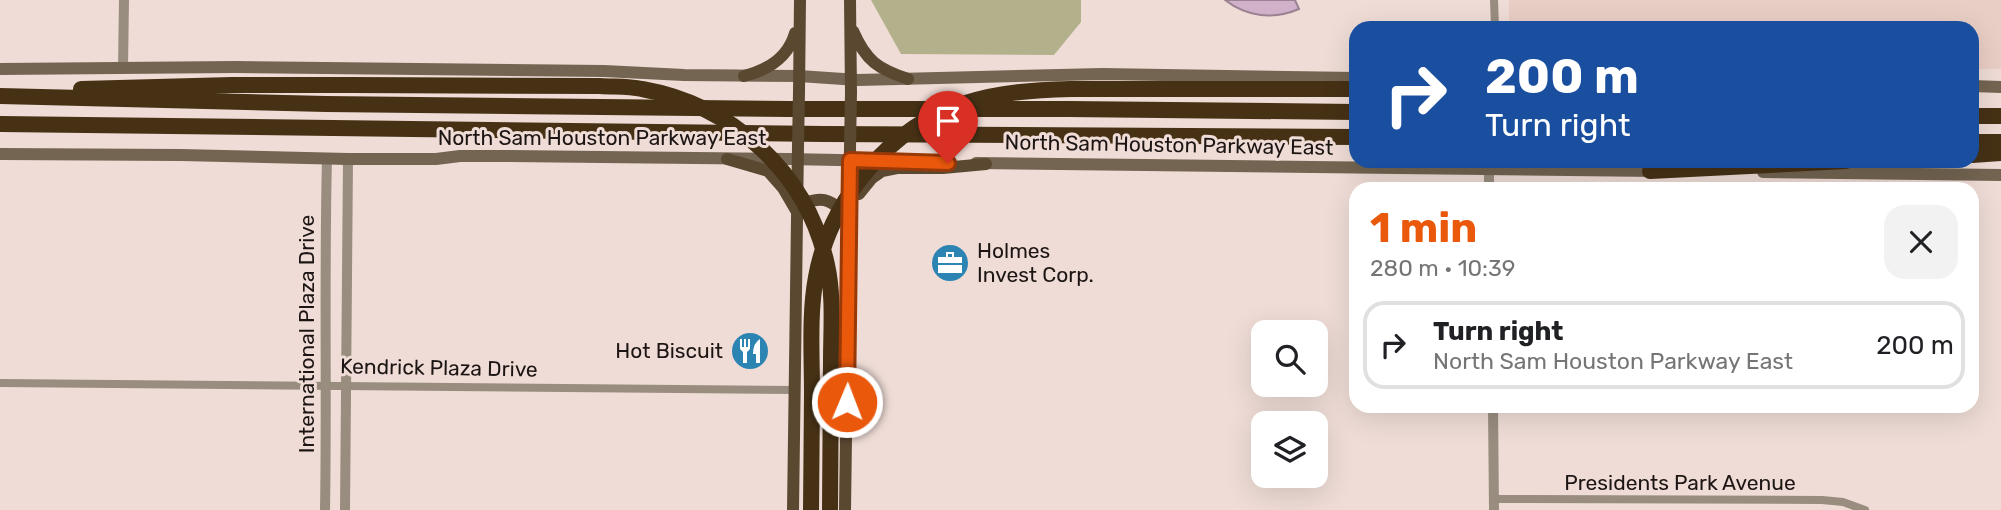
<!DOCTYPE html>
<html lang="en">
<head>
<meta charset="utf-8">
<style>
  body { margin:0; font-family:Rubik,sans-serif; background:#f2f2f2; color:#202124; height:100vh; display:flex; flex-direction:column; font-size:26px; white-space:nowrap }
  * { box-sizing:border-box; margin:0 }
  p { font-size:23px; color:#757577 }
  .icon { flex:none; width:38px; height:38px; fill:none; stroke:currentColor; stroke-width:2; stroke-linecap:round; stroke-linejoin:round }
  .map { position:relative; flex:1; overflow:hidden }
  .side { position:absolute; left:1349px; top:182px; width:630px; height:231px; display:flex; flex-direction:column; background:#fff; border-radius:21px; box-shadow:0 7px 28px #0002 }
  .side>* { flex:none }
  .banner { position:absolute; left:1349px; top:21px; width:630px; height:147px; border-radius:21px; box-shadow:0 7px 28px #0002; background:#1a4fa0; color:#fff; overflow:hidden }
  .buttons { position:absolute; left:1251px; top:320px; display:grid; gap:14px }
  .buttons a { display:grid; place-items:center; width:77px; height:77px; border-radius:14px; background:#fff; box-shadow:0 7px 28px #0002; font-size:35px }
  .pin { position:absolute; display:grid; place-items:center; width:60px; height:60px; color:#fff; margin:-72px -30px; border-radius:50% 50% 50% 0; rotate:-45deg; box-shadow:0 0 7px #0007 }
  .pin .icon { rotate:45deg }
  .me { position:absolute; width:77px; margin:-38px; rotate:1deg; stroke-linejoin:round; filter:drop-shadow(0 0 5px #0008) }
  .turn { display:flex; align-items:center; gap:24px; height:147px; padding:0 21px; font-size:32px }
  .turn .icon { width:91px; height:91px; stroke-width:2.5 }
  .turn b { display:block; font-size:49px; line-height:60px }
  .round { display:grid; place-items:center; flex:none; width:74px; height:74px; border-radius:21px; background:#f2f2f2 }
  .head { display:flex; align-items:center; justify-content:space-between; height:119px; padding:0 21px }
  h1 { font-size:42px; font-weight:700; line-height:52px; color:#ea580c }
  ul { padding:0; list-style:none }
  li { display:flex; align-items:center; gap:21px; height:88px; margin:0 14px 10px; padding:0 7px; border:4px solid #e0e0e0; border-radius:21px }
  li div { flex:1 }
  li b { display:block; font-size:26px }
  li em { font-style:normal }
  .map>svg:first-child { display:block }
  .built { fill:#e9cec5 }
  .forest { fill:#b3b18b }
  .water { fill:#d1b0c9; stroke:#9b8292; stroke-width:2 }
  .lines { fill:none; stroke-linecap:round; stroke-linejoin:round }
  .minor { stroke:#988d7f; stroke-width:8 }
  .tertiary { stroke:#988d7f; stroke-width:10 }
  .secondary { stroke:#746552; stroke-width:12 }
  .primary { stroke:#5b4831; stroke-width:12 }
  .motorway { stroke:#463115; stroke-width:16 }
  .primary-bridge { stroke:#5b4831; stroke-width:12 }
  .motorway-bridge { stroke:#463115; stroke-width:16 }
  .route-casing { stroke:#983908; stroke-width:18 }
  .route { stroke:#ea580c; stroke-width:12 }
  .labels { text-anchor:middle; stroke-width:6; stroke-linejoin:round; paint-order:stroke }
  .street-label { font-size:21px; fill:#1c1513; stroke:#efdcd6 }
  .poi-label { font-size:21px; fill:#1c1513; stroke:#efdcd6; text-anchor:start }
</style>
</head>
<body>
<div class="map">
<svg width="2001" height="510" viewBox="0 0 2001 510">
  <rect width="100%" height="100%" fill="#efdcd6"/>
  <path class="built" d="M1509 0H2001V69H1972V28H1509Z"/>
  <path class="forest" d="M871 0H1081V22L1054 55 901 54Z"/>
  <path class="water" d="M1225 0H1295L1299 9C1273 20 1247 17 1225 0Z"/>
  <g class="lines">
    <path class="minor" d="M1494 0 1495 28
      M0 383 794 390
      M1494 499 1822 500 1843 502 1865 510"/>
    <path class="tertiary" d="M123 68 124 0
      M1489 169V189
      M1493 406 1494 510
      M325 510C327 393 324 275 327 158
      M345 510 348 159"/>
    <path class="secondary" d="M0 69 235 67 604 71 684 75 799 76 858 80 1102 74 1356 78
      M1972 86 2001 87
      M0 154 181 155 348 159H436L460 156H509L788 159 937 162
      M976 163 1658 171
      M1763 172 2001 175"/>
    <path class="primary" d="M850 0 851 92
      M853 31C866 61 878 69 908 79
      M744 76C768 70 788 58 795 33
      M799 92 800 0
      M727 159 768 171 783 188 797 212
      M859 194 872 178 882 171 897 168H943L986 164
      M801 210 805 203C821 197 829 199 841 210V217
      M793 510 798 146
      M845 510 850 148"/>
    <path class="motorway" d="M81 89 232 85H351
      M1071 89H1356
      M0 96 326 104 790 109H1068L1356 112
      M1972 116H2001
      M0 124 824 134 1356 137
      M1972 142H2001
      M1972 155 2001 153
      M1650 171 1846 161
      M811 510 812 394"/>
    <path class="primary-bridge" d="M798 146 799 92
      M850 148 851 92"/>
    <path class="motorway-bridge" d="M351 85 600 86C614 87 628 86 642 89 733 105 808 174 827 265 834 296 831 330 831 361 831 411 830 460 830 510
      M812 394C812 355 809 314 816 277 830 200 890 126 966 103 1000 92 1035 90 1071 89"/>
  </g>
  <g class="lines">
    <defs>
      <path id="route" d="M847 402 850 160 948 163"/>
    </defs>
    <use href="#route" class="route-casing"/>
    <use href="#route" class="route"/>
  </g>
  <defs>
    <symbol id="office-disc" viewBox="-11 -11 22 22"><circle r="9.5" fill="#2c84b2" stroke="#efdcd6"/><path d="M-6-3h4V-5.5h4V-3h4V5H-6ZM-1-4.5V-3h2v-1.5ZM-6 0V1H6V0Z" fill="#fff"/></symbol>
    <symbol id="restaurant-disc" viewBox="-11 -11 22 22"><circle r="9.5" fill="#2c84b2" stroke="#efdcd6"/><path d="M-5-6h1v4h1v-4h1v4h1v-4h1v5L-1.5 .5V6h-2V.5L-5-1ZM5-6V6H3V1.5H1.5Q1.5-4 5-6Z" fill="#fff"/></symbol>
  </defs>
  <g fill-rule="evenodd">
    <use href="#office-disc" x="928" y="241" width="44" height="44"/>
    <use href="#restaurant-disc" x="728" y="329" width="44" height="44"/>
  </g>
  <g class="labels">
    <g class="street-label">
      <text x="602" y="145">North Sam Houston Parkway East</text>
      <text transform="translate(1169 145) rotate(1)" y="7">North Sam Houston Parkway East</text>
      <text transform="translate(307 334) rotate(-90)" y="7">International Plaza Drive</text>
      <text transform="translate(439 368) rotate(1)" y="7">Kendrick Plaza Drive</text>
      <text x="1680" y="490">Presidents Park Avenue</text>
    </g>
    <g class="poi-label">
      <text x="977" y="258">Holmes<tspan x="977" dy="24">Invest Corp.</tspan></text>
      <text x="723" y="358" text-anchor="end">Hot Biscuit</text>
    </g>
  </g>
</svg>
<div class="buttons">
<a><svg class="icon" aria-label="search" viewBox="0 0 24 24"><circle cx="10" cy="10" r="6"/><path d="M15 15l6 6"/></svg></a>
<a><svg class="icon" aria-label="layers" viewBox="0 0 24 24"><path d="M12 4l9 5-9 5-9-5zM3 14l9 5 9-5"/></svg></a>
</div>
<div class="pin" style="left:948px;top:163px;background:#d93025"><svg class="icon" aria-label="arrive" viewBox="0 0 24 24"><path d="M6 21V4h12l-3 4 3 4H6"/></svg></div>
<svg class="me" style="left:847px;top:402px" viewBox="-20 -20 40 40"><circle r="17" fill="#ea580c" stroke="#fff" stroke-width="3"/><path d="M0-11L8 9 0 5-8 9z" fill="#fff"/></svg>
<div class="banner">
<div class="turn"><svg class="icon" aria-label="right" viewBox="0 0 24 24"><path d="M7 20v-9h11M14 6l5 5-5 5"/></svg><div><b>200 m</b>Turn right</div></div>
</div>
<section class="side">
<div class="head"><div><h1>1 min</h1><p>280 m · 10:39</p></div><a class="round"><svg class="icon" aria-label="close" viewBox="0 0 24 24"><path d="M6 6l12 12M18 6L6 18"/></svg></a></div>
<ul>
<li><svg class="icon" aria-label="right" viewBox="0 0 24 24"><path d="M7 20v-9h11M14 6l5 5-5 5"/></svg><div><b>Turn right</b><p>North Sam Houston Parkway East</p></div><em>200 m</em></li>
</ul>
</section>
</div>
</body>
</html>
